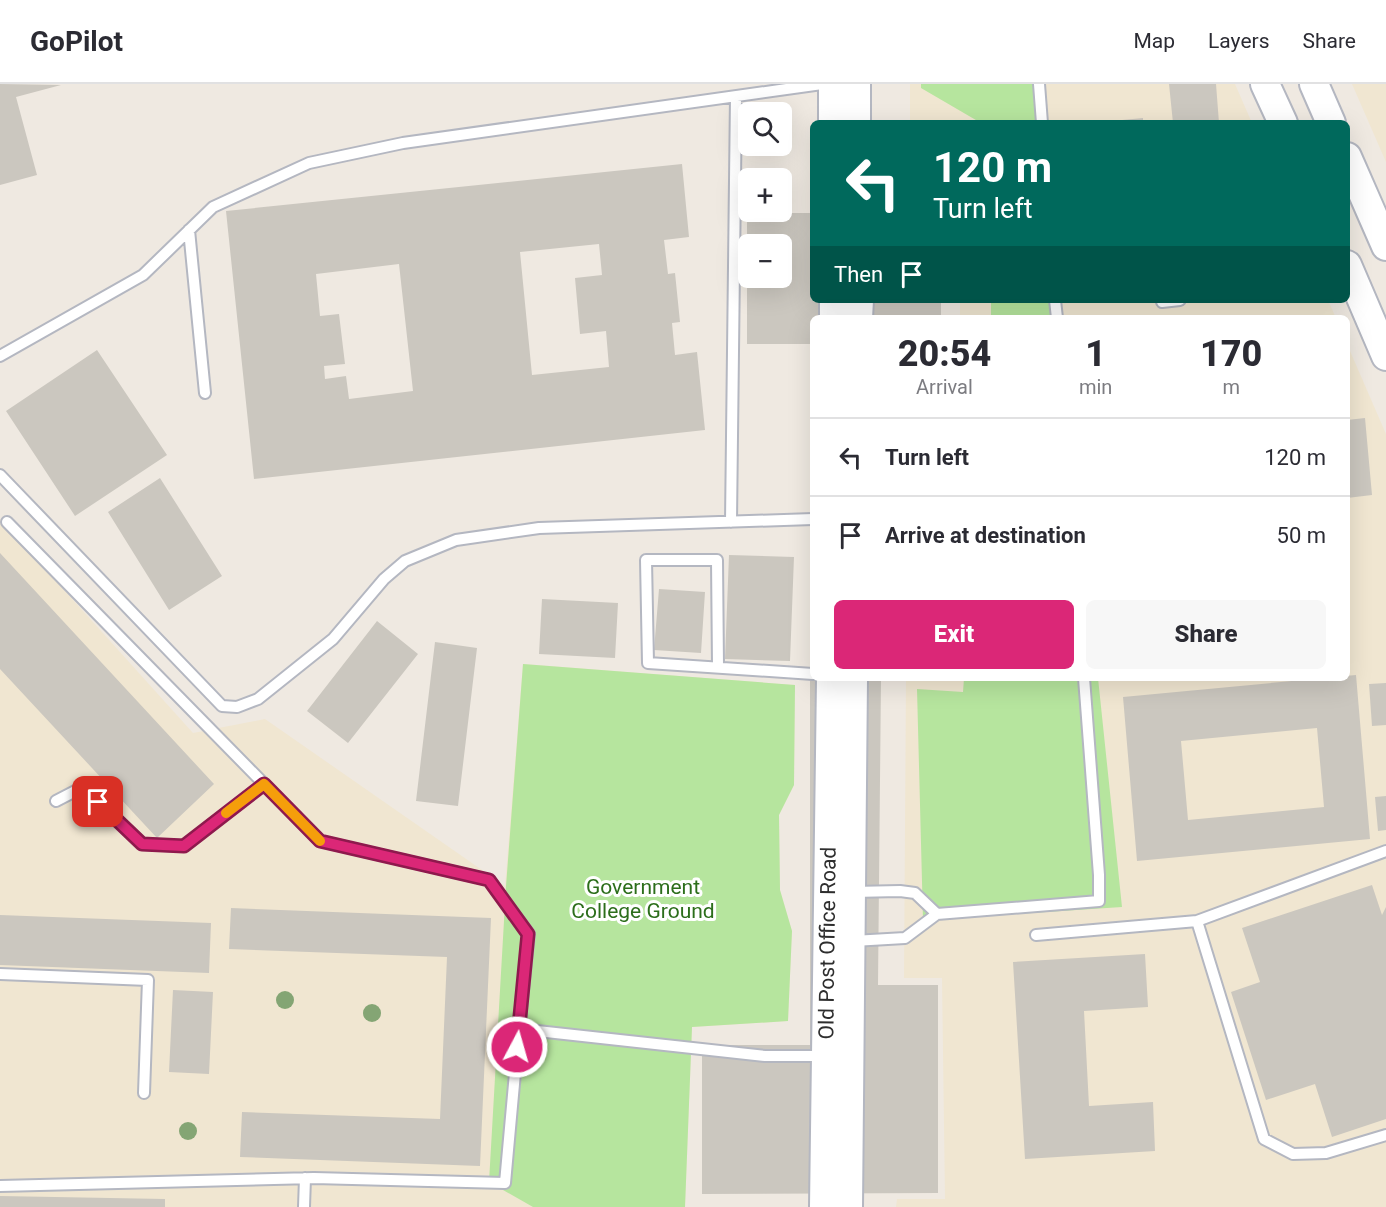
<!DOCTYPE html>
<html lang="en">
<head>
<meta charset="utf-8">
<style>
  body { margin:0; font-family:Roboto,sans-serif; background:#f7f7f7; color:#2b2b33; height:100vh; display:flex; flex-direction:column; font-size:22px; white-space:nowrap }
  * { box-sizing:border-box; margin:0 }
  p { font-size:20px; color:#7c7c81 }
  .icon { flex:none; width:33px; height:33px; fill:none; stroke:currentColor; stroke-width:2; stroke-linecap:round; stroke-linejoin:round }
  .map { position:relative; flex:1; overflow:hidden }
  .panel { position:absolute; left:810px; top:231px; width:540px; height:366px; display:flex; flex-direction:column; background:#fff; border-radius:9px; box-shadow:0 6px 24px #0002 }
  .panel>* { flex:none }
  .banner { position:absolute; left:810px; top:36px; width:540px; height:183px; border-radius:9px; box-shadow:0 6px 24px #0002; background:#00695c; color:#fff; overflow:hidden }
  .fabs { position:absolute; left:738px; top:18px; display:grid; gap:12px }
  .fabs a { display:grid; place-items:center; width:54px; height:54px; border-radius:9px; background:#fff; box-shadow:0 6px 24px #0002; font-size:30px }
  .pin { position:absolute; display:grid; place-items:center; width:51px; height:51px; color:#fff; margin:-26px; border-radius:12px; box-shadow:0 3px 9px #0006 }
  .me { position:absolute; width:66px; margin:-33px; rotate:6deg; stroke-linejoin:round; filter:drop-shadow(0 0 4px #0008) }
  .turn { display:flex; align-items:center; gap:21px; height:126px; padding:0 24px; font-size:27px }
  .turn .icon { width:78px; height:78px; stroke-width:2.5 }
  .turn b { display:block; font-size:42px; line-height:51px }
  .then { display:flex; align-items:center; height:57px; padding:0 24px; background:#0003; gap:12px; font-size:22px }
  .eta { display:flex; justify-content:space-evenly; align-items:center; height:102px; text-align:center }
  .eta b { font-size:36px; font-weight:800; line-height:42px }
  .cta { display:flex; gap:12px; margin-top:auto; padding:12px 24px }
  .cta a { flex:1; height:69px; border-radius:9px; background:#db2777; color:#fff; font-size:24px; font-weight:800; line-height:69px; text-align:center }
  .cta a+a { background:#f7f7f7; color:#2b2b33 }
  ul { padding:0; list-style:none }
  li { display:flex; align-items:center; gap:18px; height:78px; padding:0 24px; border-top:2px solid #e1e1e2 }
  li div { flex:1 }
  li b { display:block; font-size:22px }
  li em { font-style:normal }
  header { display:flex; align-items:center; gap:36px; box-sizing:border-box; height:84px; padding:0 30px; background:#fff; border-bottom:2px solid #e1e1e2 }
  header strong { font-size:28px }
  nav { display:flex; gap:33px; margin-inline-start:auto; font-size:21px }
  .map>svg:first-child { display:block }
  .education { fill:#f0e6d1 }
  .green { fill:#b6e59e }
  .building { fill:#cbc7bf; fill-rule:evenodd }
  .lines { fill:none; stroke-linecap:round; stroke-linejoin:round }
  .lane-casing { stroke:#b4b7c1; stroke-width:14 }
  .secondary-casing { stroke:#b4b7c1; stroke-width:32 }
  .lane { stroke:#fff; stroke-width:10 }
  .secondary { stroke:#fff; stroke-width:28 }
  .tree { fill:#84a574 }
  .route-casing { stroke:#8e194d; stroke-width:15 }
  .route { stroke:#db2777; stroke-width:10 }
  .slow { stroke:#f59e0b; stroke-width:10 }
  .labels { text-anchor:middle; stroke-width:6; stroke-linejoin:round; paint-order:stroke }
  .park-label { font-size:21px; fill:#2c6e1b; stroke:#fff }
  .street-label { font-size:21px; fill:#2e2e2e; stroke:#fff }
</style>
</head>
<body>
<header>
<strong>GoPilot</strong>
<nav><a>Map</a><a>Layers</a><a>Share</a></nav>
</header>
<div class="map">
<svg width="1386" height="1123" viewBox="0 0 1386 1123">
  <rect width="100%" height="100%" fill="#efe9e1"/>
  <path class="education" d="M910 0H1235L1252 39H910Z
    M1352 0H1386V78Z
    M960 216H1328L1336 234H960Z
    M1347 260 1386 350V1123H896L897 1115H945L942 894H904L906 594H1347Z
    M0 435 193 649 265 635 505 802 523 580 795 601 794 701 779 731 780 806 792 847 788 937 692 943 685 1123H0Z"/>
  <path class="green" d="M921 0H1035L1039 39H981L921 4Z
    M991 216H1058L1059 234H991Z
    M523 580 795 601 794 701 779 731 780 806 792 847 788 937 692 943 685 1123H533L489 1098 506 802Z
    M964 594H1098L1122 823 923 836 917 605 963 608Z"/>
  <path class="building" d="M0 0 61 1 16 13 37 91 0 101Z
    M1169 0H1216L1219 39H1173Z
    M1143 34V39H1112V37Z
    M682 80 689 153 664 156 668 190 675 189 680 238 672 239 675 271 697 268 705 346 254 395 226 127ZM599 160 602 191 575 194 580 250 606 247 609 283 532 291 520 168ZM399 180 413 307 349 315 346 292 325 295 324 282 345 280 339 230 320 232 316 190Z
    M747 129H813V216H941V234H813V594H881L878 901H938V1109L702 1110V961H810V260H747V194H782V160H747Z
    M97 266 167 371 75 432 6 327Z
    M1365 334 1372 411 1347 414V336Z
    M160 394 222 492 169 526 108 428Z
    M0 469 214 700 157 754 0 585Z
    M729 471 794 473 790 577 725 575Z
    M659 505 705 508 701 569 654 566Z
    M542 515 618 519 615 574 539 570Z
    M377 537 418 570 348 659 307 627Z
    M435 558 477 564 458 722 416 717Z
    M1356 591 1370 755 1137 777 1123 613ZM1317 644 1324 723 1188 736 1181 657Z
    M1386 599V641L1372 642 1369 600Z
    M1386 712V746L1378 747 1375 713Z
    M1372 801 1382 831 1386 823V1035L1332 1053 1315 1000 1266 1016 1231 908 1260 898 1242 844Z
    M231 824 491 834 480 1082 240 1073 242 1028 440 1035 447 873 229 865Z
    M0 831 211 839 209 889 0 881Z
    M1145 870 1148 923 1084 927 1089 1022 1153 1018 1155 1067 1025 1075 1013 878Z
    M173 906 213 908 209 990 169 988Z
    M0 1112 165 1115V1123H0Z"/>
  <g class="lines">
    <defs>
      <path id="lane" d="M1039 0 1042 39
        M189 146 205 309
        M1055 216 1057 234
        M1162 218 1180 216
        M0 272 143 191 213 123 309 79 403 59 822 0
        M0 391 222 622 237 623 258 615 333 555 384 495 405 477 456 456 539 444 813 435
        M7 438 320 757 489 796 529 850 519 945
        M731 438 736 12
        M718 582 717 476H646L648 579 813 590
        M56 717 83 703 142 760 184 762 264 700
        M852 808 900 807 915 809 937 830 905 854 853 857
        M937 830 1099 817V791L1084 594
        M1197 837 1264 1055 1293 1070 1326 1069 1386 1051
        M1036 851 1197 837 1386 767
        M0 890 148 896 144 1009
        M0 1102 314 1094 505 1099 519 945 765 972H824
        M304 1123 305 1094"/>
      <g id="secondary">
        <path d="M833 0V39"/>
        <path d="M856 0V39"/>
        <path d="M1265 0 1283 39"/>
        <path d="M1314 0 1331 39"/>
        <path d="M1347 73 1386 162"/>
        <path d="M1347 181 1386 272"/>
        <path d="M834 234V216"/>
        <path d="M858 234 859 216"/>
        <path id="s1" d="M824 1123 831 594"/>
        <path d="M848 1123 853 594"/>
      </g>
    </defs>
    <use href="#lane" class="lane-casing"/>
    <use href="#secondary" class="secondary-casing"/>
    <use href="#lane" class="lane"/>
    <use href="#secondary" class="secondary"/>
  </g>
  <g class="tree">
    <circle cx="285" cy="916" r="9"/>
    <circle cx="372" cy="929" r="9"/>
    <circle cx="188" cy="1047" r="9"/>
  </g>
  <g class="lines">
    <defs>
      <path id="route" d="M98 718 142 760 184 762 264 700 320 757 489 796 528 850 517 963"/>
    </defs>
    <use href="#route" class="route-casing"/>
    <use href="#route" class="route"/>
    <path class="slow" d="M226 729 264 700 320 757"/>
  </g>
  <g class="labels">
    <g class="park-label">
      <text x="643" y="810">Government<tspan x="643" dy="24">College Ground</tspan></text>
    </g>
    <g class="street-label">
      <text dy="7" stroke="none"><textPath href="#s1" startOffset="264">Old Post Office Road</textPath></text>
    </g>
  </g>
</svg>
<div class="fabs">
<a><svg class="icon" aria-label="search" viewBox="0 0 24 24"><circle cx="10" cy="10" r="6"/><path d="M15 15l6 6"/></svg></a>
<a>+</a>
<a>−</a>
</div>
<div class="pin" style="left:98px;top:718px;background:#d93025"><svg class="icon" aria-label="arrive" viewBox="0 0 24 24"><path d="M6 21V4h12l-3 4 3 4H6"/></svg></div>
<svg class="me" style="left:517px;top:963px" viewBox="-20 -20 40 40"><circle r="17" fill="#db2777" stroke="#fff" stroke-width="3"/><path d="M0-11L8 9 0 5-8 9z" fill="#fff"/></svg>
<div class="banner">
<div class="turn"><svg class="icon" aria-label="left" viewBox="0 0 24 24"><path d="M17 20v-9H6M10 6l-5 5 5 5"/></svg><div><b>120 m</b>Turn left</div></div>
<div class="then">Then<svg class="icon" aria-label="arrive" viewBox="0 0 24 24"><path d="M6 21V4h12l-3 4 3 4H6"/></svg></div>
</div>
<section class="panel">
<div class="eta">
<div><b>20:54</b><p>Arrival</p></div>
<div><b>1</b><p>min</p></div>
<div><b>170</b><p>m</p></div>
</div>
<ul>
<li><svg class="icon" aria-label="left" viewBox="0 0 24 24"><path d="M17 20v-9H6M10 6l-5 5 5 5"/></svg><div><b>Turn left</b></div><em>120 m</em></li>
<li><svg class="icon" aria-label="arrive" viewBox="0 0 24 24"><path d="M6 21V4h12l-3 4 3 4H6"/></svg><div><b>Arrive at destination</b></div><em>50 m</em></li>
</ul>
<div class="cta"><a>Exit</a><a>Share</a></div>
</section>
</div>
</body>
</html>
